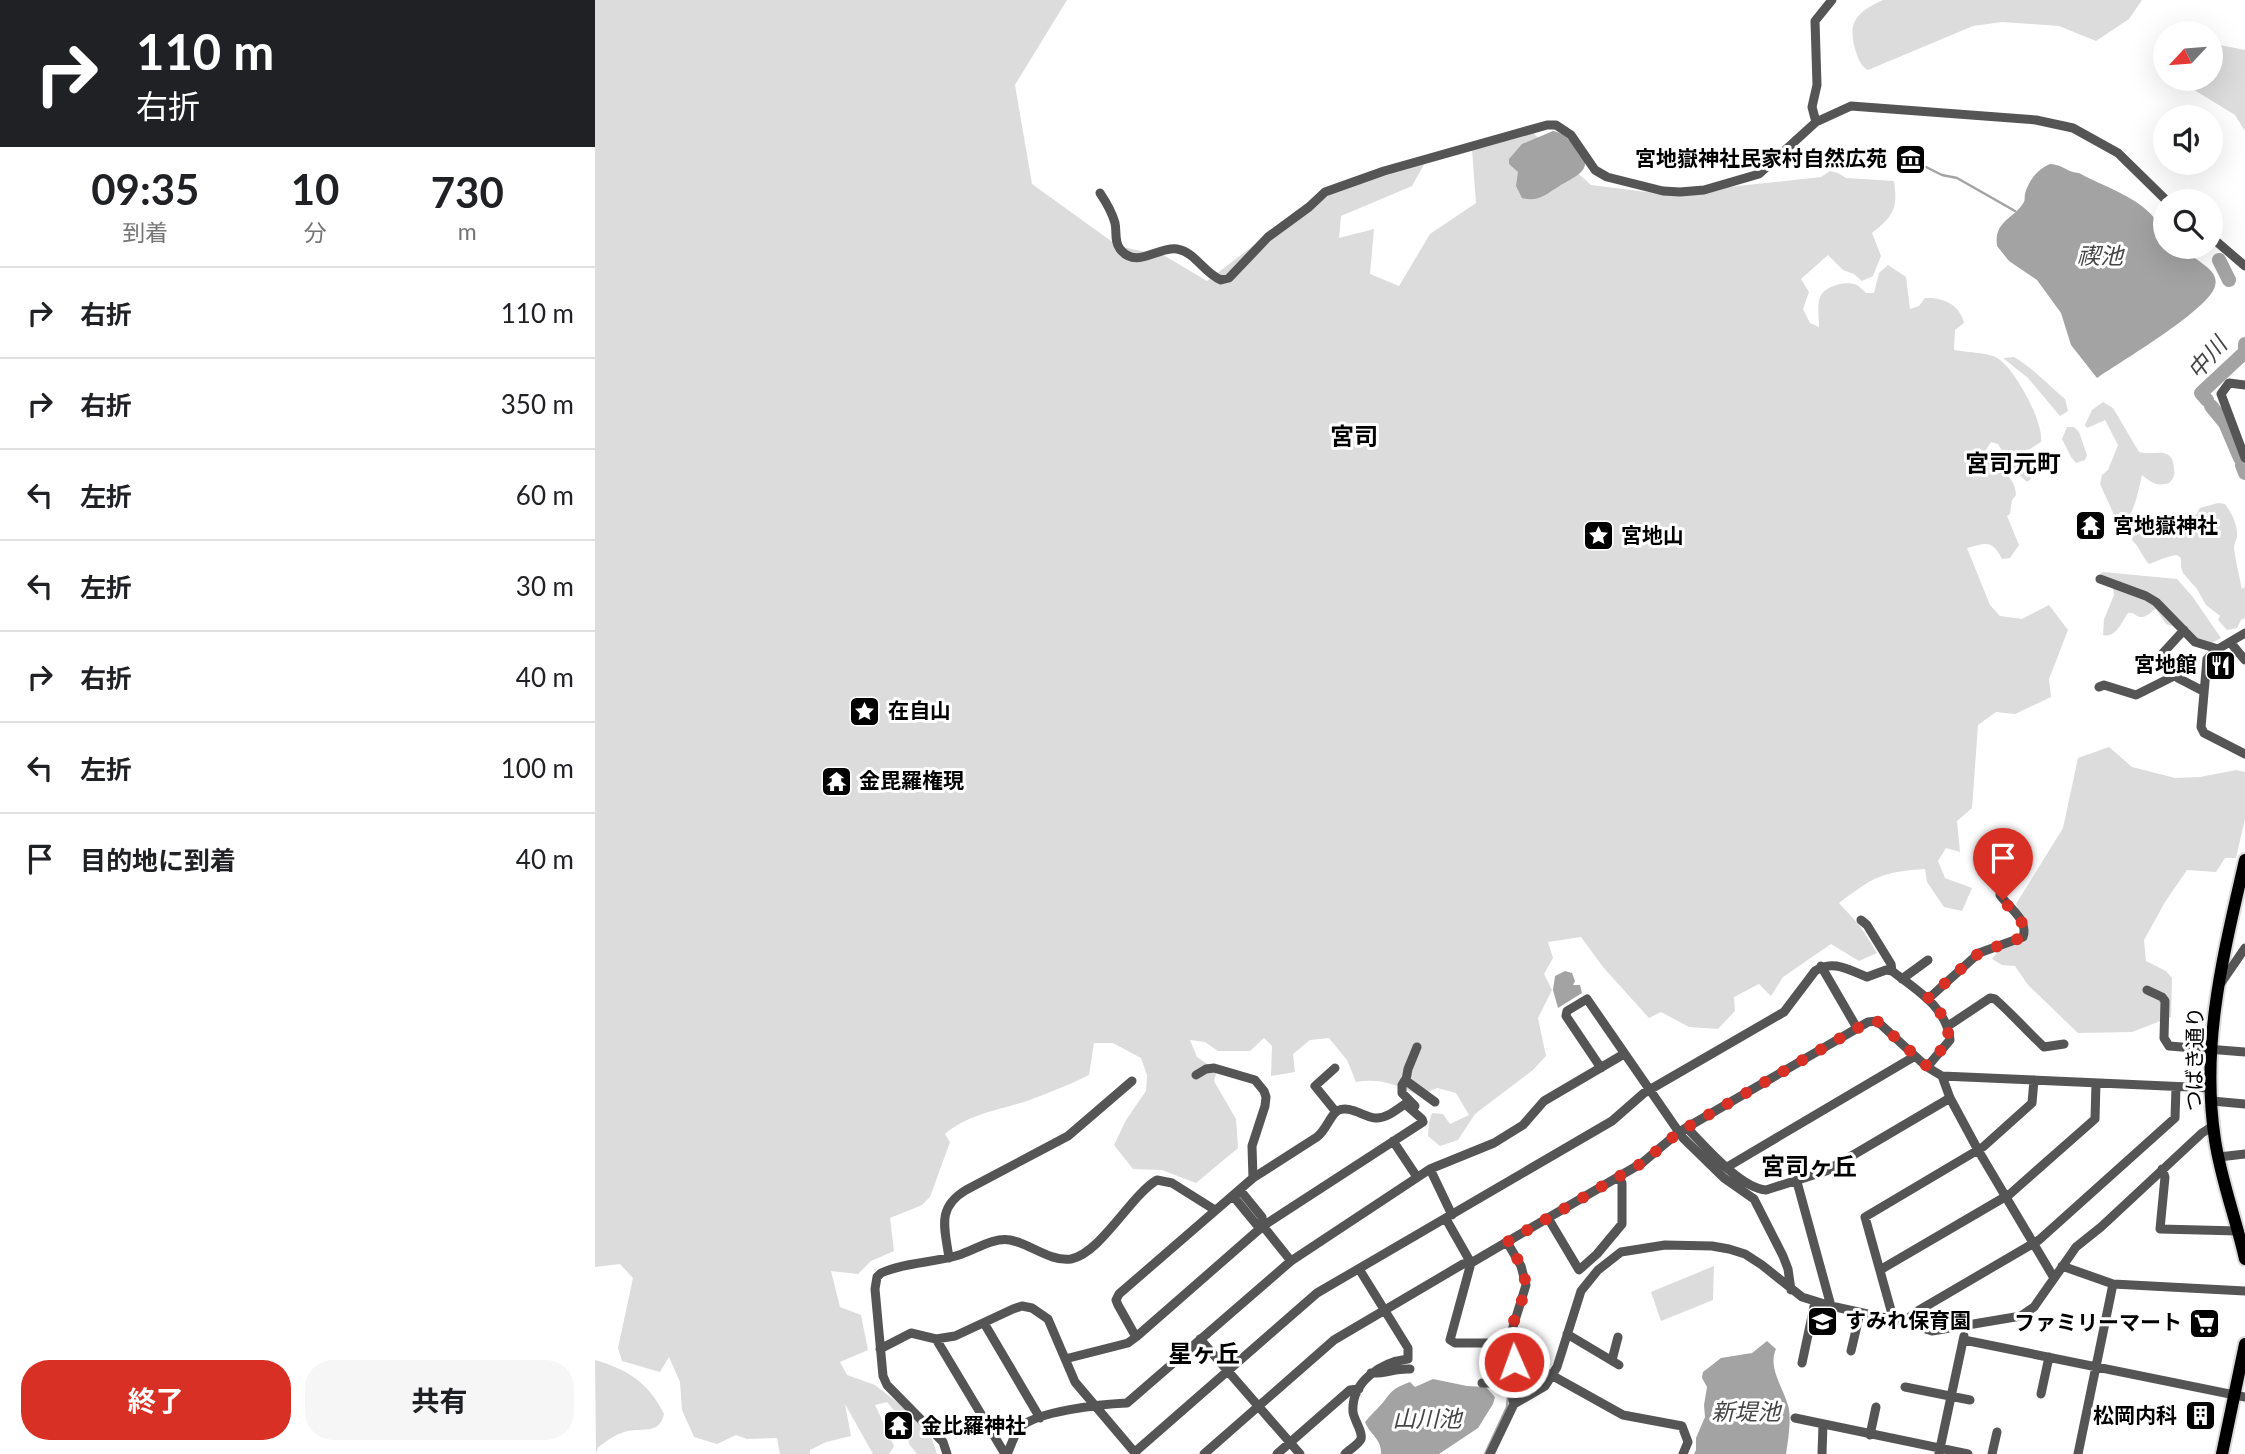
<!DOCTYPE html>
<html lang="ja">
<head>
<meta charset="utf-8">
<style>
  body { margin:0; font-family:Lato,"Noto Sans JP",sans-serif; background:#f6f6f6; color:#202124; height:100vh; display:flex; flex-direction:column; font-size:26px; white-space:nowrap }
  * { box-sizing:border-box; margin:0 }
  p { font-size:23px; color:#757577 }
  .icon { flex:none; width:38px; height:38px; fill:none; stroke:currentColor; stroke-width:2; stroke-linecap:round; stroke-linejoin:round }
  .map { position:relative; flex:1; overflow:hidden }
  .details { display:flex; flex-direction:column; background:#fff; width:595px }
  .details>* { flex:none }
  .hud { background:#202124; color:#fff; overflow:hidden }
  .needle { width:46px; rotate:244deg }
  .buttons { position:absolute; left:1558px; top:21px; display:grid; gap:14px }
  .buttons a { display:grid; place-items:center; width:70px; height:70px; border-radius:50%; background:#fff; box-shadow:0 7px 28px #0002; font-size:35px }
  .pin { position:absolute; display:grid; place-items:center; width:60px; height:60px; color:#fff; margin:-72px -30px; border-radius:50% 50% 50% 0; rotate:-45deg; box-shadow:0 0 7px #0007 }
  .pin .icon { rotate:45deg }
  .me { position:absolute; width:77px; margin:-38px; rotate:358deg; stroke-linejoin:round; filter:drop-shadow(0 0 5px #0008) }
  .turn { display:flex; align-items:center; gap:24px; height:147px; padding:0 21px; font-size:32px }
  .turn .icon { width:91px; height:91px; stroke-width:2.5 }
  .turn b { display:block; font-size:49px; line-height:60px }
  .eta { display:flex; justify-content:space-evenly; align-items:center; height:119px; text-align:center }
  .eta b { font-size:42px; font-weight:700; line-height:49px }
  .button { display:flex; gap:14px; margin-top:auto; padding:14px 21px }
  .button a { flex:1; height:80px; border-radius:28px; background:#d93025; color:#fff; font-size:28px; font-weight:700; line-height:80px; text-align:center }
  .button a+a { background:#f6f6f6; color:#202124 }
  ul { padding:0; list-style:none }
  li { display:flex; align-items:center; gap:21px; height:91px; padding:0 21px; border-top:2px solid #e0e0e0 }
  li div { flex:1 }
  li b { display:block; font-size:26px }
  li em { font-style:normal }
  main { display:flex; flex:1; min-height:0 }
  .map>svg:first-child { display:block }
  .green { fill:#dcdcdc }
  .water { fill:#a3a3a3 }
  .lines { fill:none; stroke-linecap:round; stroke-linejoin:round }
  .stream { stroke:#a3a3a3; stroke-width:2.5 }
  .river { stroke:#a3a3a3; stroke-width:14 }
  .major-casing { stroke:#dbdbdb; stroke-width:16 }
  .minor { stroke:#555; stroke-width:9 }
  .major { stroke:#000; stroke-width:12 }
  .route { stroke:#d93025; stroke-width:12; stroke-dasharray:0 21.6 }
  .labels { text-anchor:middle; stroke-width:6; stroke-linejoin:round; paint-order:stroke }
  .poi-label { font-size:21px; font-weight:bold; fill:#000; stroke:#fff; text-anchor:start }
  .street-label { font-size:21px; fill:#000; stroke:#fff }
  .water-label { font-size:23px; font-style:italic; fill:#444; stroke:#fff }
  .quarter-label { font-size:24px; font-weight:bold; fill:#000; stroke:#fff }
</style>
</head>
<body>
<main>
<section class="details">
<div class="hud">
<div class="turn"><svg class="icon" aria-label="right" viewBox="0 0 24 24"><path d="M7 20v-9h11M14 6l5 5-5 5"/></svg><div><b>110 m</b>右折</div></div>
</div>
<div class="eta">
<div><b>09:35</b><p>到着</p></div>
<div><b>10</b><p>分</p></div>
<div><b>730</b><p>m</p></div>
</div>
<ul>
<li><svg class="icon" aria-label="right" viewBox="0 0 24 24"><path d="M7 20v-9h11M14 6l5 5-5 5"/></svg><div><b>右折</b></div><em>110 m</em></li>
<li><svg class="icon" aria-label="right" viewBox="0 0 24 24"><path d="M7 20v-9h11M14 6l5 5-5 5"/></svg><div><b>右折</b></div><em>350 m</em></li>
<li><svg class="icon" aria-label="left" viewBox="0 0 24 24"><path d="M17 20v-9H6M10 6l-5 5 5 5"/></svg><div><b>左折</b></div><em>60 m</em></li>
<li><svg class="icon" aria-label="left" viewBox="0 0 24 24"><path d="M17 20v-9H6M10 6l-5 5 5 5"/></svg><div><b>左折</b></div><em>30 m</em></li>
<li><svg class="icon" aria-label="right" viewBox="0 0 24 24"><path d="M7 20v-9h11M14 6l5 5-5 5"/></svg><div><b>右折</b></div><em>40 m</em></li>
<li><svg class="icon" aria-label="left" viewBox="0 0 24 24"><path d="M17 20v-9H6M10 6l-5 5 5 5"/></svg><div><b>左折</b></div><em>100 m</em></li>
<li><svg class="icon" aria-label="arrive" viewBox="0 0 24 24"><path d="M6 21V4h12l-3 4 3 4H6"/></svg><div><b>目的地に到着</b></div><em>40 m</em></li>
</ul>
<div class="button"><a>終了</a><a>共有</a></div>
</section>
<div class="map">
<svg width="1650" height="1454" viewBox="0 0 1650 1454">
  <rect width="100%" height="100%" fill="#fff"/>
  <path class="green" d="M0 0H472L420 85 437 184 523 246 570 256 612 281 659 245 756 181 831 161 817 186 746 216 744 238 779 229 775 274 804 286 835 234 881 203 877 149 938 133 996 185 1068 194 1226 177 1235 171 1243 173 1251 178 1299 181C1303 208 1299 216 1277 233L1286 256 1278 276 1267 281 1259 274 1248 270 1233 255 1206 279 1214 292 1208 309 1215 323 1224 327C1224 318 1222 305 1225 297 1230 286 1250 280 1262 285 1265 287 1268 290 1271 293H1279L1284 273 1293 265 1311 277 1315 309 1324 306 1330 298C1347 297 1365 304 1369 323L1360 330 1359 350C1370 352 1395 353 1402 358 1420 368 1449 423 1446 442L1435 449 1426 451 1436 479 1432 482 1419 470 1403 444 1396 442 1389 453C1401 469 1420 473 1421 495L1417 500 1415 514 1412 516 1424 545 1415 558 1407 559C1397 539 1391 543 1372 548L1395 605 1405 616 1427 619 1454 605 1473 630 1454 679 1456 697 1420 714 1401 712 1383 725 1377 808 1362 821 1365 852 1351 848 1343 861 1350 878 1377 888 1367 911 1349 907 1332 882 1330 869C1285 872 1279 877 1244 903L1265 926 1282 953 1264 961 1236 944 1188 977 1176 996 1164 984 1139 997 1140 1011 1123 1029 1094 1027 1066 1012 1054 1018 1008 967 986 937 953 942 958 958 949 974 957 990 943 1018 951 1056 938 1070 880 1114 863 1140 845 1146 833 1136 834 1123 837 1113 848 1114 855 1124 874 1115 861 1093 842 1088 824 1096C803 1085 785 1078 761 1082L752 1060 734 1038 715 1040 698 1054 700 1072 676 1076 677 1046 669 1038 655 1051H623L610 1042 595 1040 602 1057 622 1071 619 1081 641 1119 643 1148 601 1183 567 1170 538 1169 519 1145 531 1120 551 1091 552 1075 546 1058 518 1043H499L494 1075C474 1085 453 1093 432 1101 404 1110 373 1114 350 1134L355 1142 335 1197 327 1205 295 1218 299 1251 276 1261 263 1274 236 1271 245 1307 266 1315 273 1350 245 1362 252 1375 280 1385 312 1410 336 1436 342 1454H322L314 1444 312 1426 292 1402 280 1405 299 1446 294 1454H278L250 1404 256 1436 231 1442 215 1450V1454H185L182 1438 152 1439 141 1435 122 1444 99 1437 87 1410 85 1382 74 1357 65 1372 27 1361 23 1348 38 1278 25 1264 0 1267Z
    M1288 0H1547L1534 19 1501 41 1464 26 1407 22 1378 26 1273 70C1266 66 1264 60 1261 52 1252 23 1260 13 1288 0Z
    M1615 43 1650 50V131L1640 115 1596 88 1590 79H1615Z
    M1419 357C1438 368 1453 385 1470 399L1473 411 1465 416 1433 378 1408 358Z
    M1508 402 1518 408 1544 452C1558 457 1577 444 1579 468 1580 475 1579 478 1574 483 1561 487 1556 482 1547 475 1544 487 1541 506 1534 516L1520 517 1505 484 1507 475 1513 470 1523 445 1510 420 1492 428 1490 425 1497 410Z
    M1472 427H1479L1484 432 1492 455 1490 460 1481 463 1476 457 1467 439Z
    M1623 503 1630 504C1637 513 1643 526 1642 537 1641 541 1639 544 1639 548 1639 552 1646 585 1647 589L1650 587V618L1646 620 1642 628 1632 630 1623 620 1625 616 1611 605 1602 589 1588 573 1586 567V558L1582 555C1572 556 1563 561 1554 564 1547 557 1546 549 1537 540L1538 536 1559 524 1587 516 1593 518 1601 515 1605 508Z
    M1508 572 1582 579 1597 596 1626 638 1617 643 1605 641 1591 630 1571 624 1561 609C1556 611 1552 618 1545 617 1540 616 1539 612 1533 613 1526 623 1521 638 1508 635L1509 619 1519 595 1517 582 1505 574Z
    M1514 747 1537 767 1580 778 1605 777 1641 770 1650 772V819L1641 858H1630L1621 872 1592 870 1570 902 1549 940 1551 961 1571 971 1577 978 1576 1017 1537 1032 1483 1033 1433 985 1420 966 1407 965 1397 959C1407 945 1421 942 1434 932L1421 904 1468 828 1483 758Z
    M1119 1266 1118 1300 1066 1321 1056 1292Z
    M0 1360C32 1369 54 1383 69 1414 65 1434 48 1428 33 1431 22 1433 12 1441 3 1447L1 1454Z"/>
  <path class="water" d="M958 131C967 133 971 137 977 142 1004 169 984 174 963 187 950 195 943 202 927 198L921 186 923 172 914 164V159L927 144Z
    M1455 164C1467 164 1473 173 1484 173 1514 190 1570 204 1570 247 1586 247 1596 255 1608 264 1615 269 1623 276 1620 286 1615 309 1525 362 1502 378L1476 345 1466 313 1442 280 1414 261 1402 246C1399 222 1416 220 1427 205 1431 200 1429 199 1430 194 1433 181 1443 169 1455 164Z
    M970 971 977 973 980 981 978 985H985L987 993 963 1008 958 990 960 976Z
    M1172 1341 1181 1349C1172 1368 1190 1390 1194 1409 1196 1422 1193 1441 1191 1454H1099L1101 1450V1438L1110 1417 1109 1405 1112 1387 1107 1378 1108 1372 1126 1358 1157 1353Z
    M838 1379 872 1386 891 1387 900 1397 898 1404 883 1428 844 1454H786C787 1439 775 1435 770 1422 774 1417 778 1413 783 1408 798 1392 792 1391 815 1382L820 1387Z"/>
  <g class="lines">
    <path class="stream" d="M1322 166 1327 165 1347 175 1362 178 1420 211
      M890 1454 912 1407 913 1396"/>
    <path class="river" d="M1624 260 1634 280
      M1612 400 1606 393 1650 352V344
      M1616 406 1630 423 1645 458
      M1647 465 1650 473"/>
    <defs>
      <path id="major" d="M1650 860C1629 952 1605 1044 1620 1140 1626 1180 1641 1219 1650 1259
        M1627 1454 1650 1344"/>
    </defs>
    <use href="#major" class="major-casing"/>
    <path class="minor" d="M1221 122 1217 107 1222 85 1220 21 1237 0
      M505 193C511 202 517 212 520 223 522 232 519 241 525 249 541 270 563 246 582 249 600 252 609 273 626 280L634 278 673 237 714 207 730 192 789 171 952 125H961L976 135 1000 170 1012 177 1068 191 1085 192 1109 190 1164 174 1221 122 1256 106 1441 120 1478 128 1523 153 1572 201
      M1615 236 1650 266
      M1650 385 1634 383 1626 394 1650 458
      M1505 579 1551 596 1561 602 1600 642 1623 649 1650 633
      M1589 630 1567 654 1583 678 1608 691
      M1635 642 1650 660
      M1623 649 1612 659 1606 727 1609 733 1650 754
      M1504 687 1509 685 1541 695 1581 675
      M1266 920 1272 925 1296 964 1297 971
      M1226 966 1262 1028
      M1307 979 1333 960
      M1626 983 1650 948
      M1552 990 1567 997 1570 1001 1569 1038 1574 1046 1650 1052
      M1333 999 1384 953 1428 937C1434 920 1414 908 1405 895L1406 880
      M1353 1026 1395 998 1400 999C1417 1014 1432 1031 1449 1047L1469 1044
      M740 1068 720 1086 741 1112
      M1006 1068 971 1016 972 1011 992 999 1088 1138 1129 1178 1159 1199 1188 1256 1193 1269 1196 1290
      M601 1075 611 1069 619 1068 660 1080 669 1091 671 1097 670 1106 657 1146 658 1178
      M1347 1076 1355 1098 1383 1150 1459 1278
      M811 1080 813 1069 822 1047
      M1617 1101 1650 1104
      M820 1106 807 1093V1085L810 1080 840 1102
      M1092 1128C1110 1146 1145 1188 1171 1190L1231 1171 1355 1098
      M798 1141 822 1177
      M1624 1157 1650 1154
      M1132 1167 1320 1056
      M835 1169 857 1215
      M1567 1169 1570 1177 1565 1229 1644 1231
      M1202 1182 1236 1306
      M645 1190 667 1217 668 1226
      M638 1196 661 1224 668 1226 696 1261
      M953 1218 984 1270 1002 1254 1027 1224V1183L1023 1177
      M851 1219 876 1263 855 1340 860 1343H913
      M912 1242 926 1266 931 1285 913 1343 915 1356 919 1362 933 1371H949L1028 1415 1087 1426 1093 1442 1088 1454
      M354 1258C350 1228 341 1208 371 1190L473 1136 537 1081
      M1467 1266 1518 1284 1650 1291
      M1285 1270 1415 1194 1500 1119 1501 1083
      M1299 1321 1270 1217 1388 1147 1437 1103 1439 1080
      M1309 1322 1321 1312 1444 1240 1580 1118 1581 1087
      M389 1323 445 1418
      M972 1334 1024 1365
      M341 1339 410 1454
      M605 1339 705 1454
      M1369 1340 1650 1397
      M285 1349 316 1333 341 1339 360 1336 418 1309 427 1306 437 1308 453 1319 480 1382 541 1454
      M1256 1351 1265 1313
      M470 1359 533 1343 541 1337 668 1226 828 1122 827 1119 810 1104C801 1110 791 1119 780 1118 769 1117 753 1104 742 1111 735 1116 731 1130 722 1137L658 1178 524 1294 521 1300 523 1305 541 1337
      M1017 1360 1023 1337
      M1207 1363 1220 1302
      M776 1373C790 1374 801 1368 815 1369
      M887 1383C908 1383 914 1382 919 1404
      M1310 1387 1375 1400
      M1446 1394 1454 1357
      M1200 1418 1373 1454
      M1275 1435 1281 1407
      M540 1452 722 1293 1017 1121 1049 1093 1189 1012 1220 971C1237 959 1254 970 1272 977L1291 970 1297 971C1320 989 1352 1007 1355 1040L1332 1067
      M1344 1453 1369 1336
      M352 1454 348 1442 292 1385 288 1376 280 1289 282 1277 286 1273C310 1262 339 1263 364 1255 380 1250 398 1237 415 1240 434 1243 455 1262 476 1259 506 1253 536 1195 562 1180L577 1183 620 1210
      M412 1454C416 1446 419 1435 424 1429 438 1411 509 1404 532 1403L696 1261 835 1169 899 1143 928 1125 949 1101 1029 1054
      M609 1454 739 1340 868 1264 876 1263 1023 1177 1047 1163 1084 1132 1273 1022 1282 1021 1332 1067 1347 1076 1616 1088
      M682 1454 755 1390 764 1389
      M750 1454C754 1450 764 1444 766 1439 768 1432 759 1420 758 1412 756 1381 787 1362 813 1359V1348L764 1269
      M895 1454 919 1404 950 1386 962 1367 986 1291 1003 1270 1026 1252 1070 1245 1117 1246 1134 1249 1150 1254 1167 1265 1207 1297 1236 1306 1309 1322 1337 1331 1426 1316 1439 1307 1481 1247 1506 1227 1607 1133 1618 1126
      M1227 1454 1228 1424
      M1397 1454 1402 1432
      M1483 1454 1518 1284"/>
    <use href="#major" class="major"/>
  </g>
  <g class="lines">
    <path class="route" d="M919 1362C902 1337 931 1308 930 1282 930 1268 919 1254 912 1242L1047 1163 1084 1132 1273 1022 1282 1021 1332 1066 1355 1040 1349 1017 1332 999 1384 953 1428 937C1433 921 1417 912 1408 900"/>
  </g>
  <defs>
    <symbol id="museum-square" viewBox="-11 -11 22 22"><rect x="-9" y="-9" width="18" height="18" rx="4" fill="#000" stroke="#fff"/><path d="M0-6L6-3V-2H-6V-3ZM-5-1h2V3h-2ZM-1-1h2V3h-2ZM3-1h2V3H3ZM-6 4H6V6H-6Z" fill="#fff"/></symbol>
    <symbol id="temple-square" viewBox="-11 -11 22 22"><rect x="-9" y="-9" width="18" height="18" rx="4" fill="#000" stroke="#fff"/><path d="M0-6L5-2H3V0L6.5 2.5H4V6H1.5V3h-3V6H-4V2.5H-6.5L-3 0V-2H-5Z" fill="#fff"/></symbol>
    <symbol id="sight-square" viewBox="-11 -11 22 22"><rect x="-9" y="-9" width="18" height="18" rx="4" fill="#000" stroke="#fff"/><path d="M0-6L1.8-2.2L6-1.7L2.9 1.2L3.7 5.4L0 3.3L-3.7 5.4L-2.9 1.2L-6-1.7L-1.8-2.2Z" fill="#fff"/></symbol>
    <symbol id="restaurant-square" viewBox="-11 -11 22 22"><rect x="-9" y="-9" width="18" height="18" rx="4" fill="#000" stroke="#fff"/><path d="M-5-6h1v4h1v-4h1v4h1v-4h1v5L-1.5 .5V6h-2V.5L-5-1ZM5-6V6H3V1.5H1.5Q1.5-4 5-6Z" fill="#fff"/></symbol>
    <symbol id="school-square" viewBox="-11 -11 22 22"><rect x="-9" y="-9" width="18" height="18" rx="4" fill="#000" stroke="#fff"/><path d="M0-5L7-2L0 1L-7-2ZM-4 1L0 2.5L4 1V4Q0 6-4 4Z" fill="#fff"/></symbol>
    <symbol id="supermarket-square" viewBox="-11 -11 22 22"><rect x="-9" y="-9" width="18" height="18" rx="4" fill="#000" stroke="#fff"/><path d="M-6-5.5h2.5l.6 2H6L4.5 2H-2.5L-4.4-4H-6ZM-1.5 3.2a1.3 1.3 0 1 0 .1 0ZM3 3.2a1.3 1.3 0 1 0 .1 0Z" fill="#fff"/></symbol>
    <symbol id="building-square" viewBox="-11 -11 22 22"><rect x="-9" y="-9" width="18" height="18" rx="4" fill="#000" stroke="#fff"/><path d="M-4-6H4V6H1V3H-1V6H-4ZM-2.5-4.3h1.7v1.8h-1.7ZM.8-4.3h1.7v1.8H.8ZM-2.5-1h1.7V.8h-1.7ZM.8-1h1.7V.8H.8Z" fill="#fff"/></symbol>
  </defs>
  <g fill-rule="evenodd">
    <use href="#museum-square" x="1298" y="142" width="35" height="35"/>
    <use href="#temple-square" x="1478" y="508" width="35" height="35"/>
    <use href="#sight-square" x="986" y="518" width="35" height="35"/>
    <use href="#restaurant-square" x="1608" y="648" width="35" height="35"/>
    <use href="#sight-square" x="252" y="694" width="35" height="35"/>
    <use href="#temple-square" x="224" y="764" width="35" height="35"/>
    <use href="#school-square" x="1210" y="1304" width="35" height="35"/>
    <use href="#supermarket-square" x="1592" y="1306" width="35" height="35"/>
    <use href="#building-square" x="1588" y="1398" width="35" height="35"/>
    <use href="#temple-square" x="286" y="1408" width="35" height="35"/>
  </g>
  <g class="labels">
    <g class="poi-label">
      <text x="1292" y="166" text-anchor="end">宮地嶽神社民家村自然広苑</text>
      <text x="1518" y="533">宮地嶽神社</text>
      <text x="1026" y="543">宮地山</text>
      <text x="1602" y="672" text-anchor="end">宮地館</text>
      <text x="293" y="718">在自山</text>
      <text x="264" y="788">金毘羅権現</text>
      <text x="1250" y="1328">すみれ保育園</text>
      <text x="1587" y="1330" text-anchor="end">ファミリーマート</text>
      <text x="1582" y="1423" text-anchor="end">松岡内科</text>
      <text x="326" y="1433">金比羅神社</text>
    </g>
    <g class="street-label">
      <text transform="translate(1600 1059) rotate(-89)" y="7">つばき通り</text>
    </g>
    <g class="water-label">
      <text x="1505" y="264">禊池</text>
      <text transform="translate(1612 358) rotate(-50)" y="8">中川</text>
      <text x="1151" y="1420">新堤池</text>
      <text x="832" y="1427">山川池</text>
    </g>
    <g class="quarter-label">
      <text x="759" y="445">宮司</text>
      <text x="1418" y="472">宮司元町</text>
      <text x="1214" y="1175">宮司ヶ丘</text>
      <text x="609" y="1362">星ヶ丘</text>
    </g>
  </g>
</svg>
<div class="buttons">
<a><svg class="needle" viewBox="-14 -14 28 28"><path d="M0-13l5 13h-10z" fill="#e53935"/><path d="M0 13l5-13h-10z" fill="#757577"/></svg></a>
<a><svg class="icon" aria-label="sound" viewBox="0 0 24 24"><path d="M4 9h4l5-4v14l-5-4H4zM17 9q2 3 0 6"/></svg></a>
<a><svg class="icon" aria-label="search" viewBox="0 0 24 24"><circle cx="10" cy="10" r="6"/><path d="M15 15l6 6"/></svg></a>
</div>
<div class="pin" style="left:1408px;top:900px;background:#d93025"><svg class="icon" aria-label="arrive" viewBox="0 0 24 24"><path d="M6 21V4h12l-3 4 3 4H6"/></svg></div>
<svg class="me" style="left:919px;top:1362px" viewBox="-20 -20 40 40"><circle r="17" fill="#d93025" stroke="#fff" stroke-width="3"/><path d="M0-11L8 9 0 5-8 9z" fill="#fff"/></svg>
</div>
</main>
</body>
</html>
